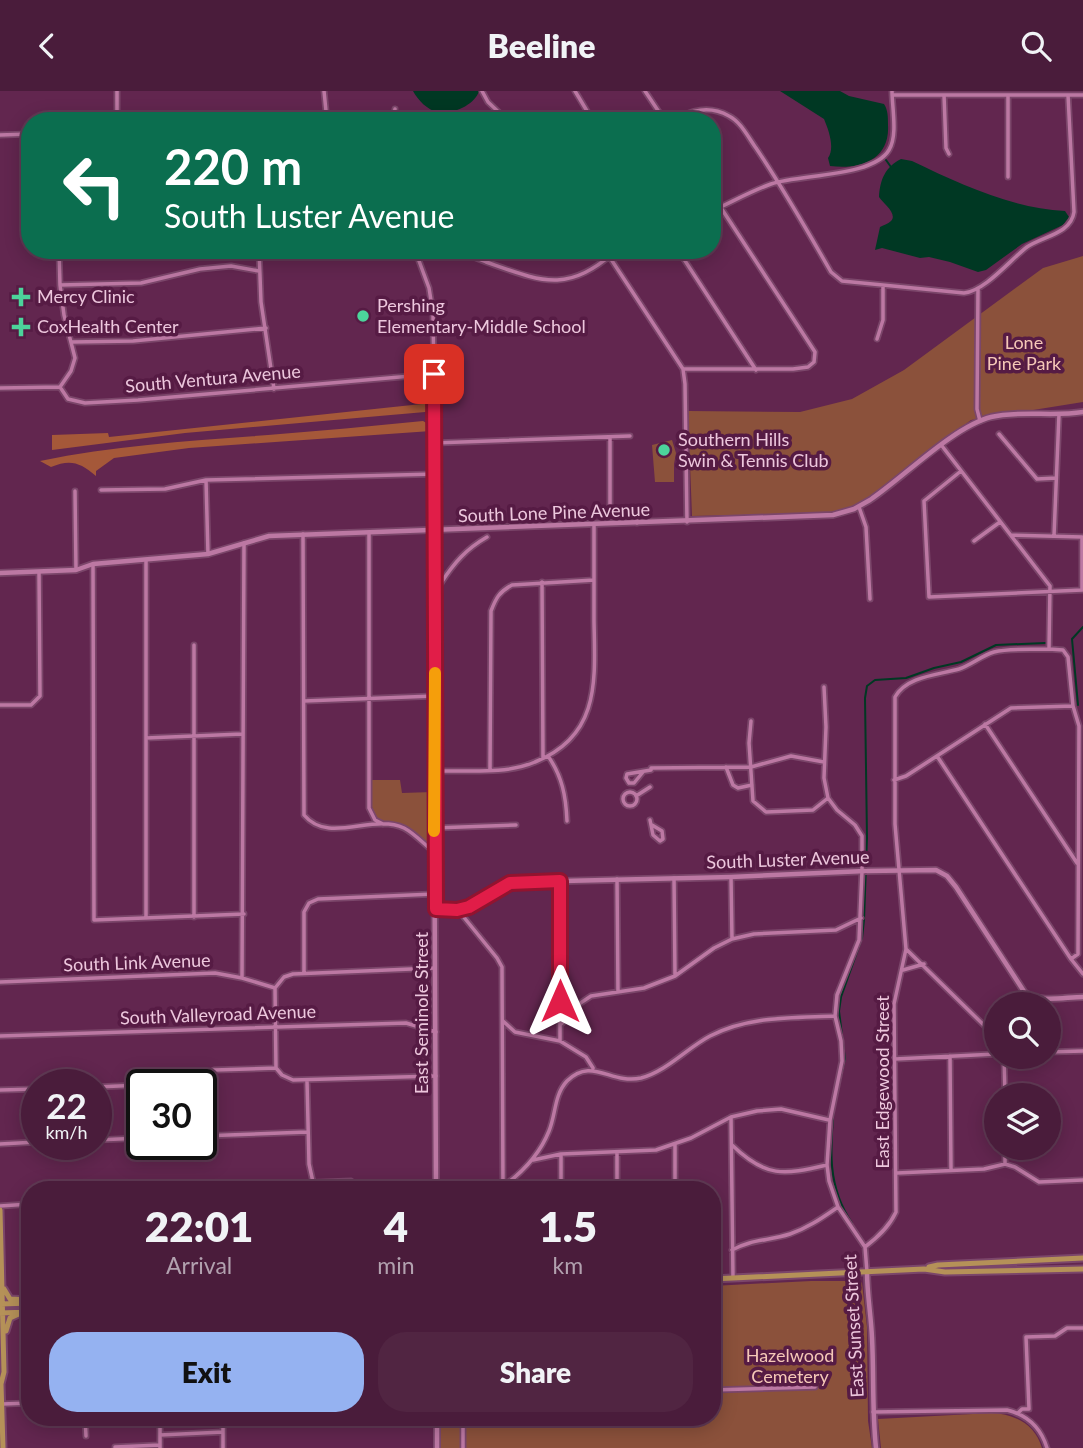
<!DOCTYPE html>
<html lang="en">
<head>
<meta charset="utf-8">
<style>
  body { margin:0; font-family:Lato,sans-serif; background:#512542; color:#f1f3f6; height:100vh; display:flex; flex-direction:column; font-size:26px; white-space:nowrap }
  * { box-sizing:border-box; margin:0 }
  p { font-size:23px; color:#b2a1af }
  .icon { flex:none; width:38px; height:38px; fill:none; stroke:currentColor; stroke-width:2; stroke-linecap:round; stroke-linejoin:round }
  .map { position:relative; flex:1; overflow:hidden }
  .details { position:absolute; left:21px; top:1090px; width:700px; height:245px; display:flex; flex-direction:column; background:#4a1c3b; border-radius:28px; box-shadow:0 4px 18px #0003,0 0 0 2px #613a55 }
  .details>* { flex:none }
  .banner { position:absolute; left:21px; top:21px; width:700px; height:147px; border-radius:28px; box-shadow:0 4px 18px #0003,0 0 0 2px #613a55; background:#0b6e4f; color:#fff; overflow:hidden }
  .tools { position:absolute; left:984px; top:901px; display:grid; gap:14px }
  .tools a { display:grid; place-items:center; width:77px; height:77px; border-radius:50%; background:#4a1c3b; box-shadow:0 4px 18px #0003,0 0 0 2px #613a55; font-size:35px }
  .speed { position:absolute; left:21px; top:978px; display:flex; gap:14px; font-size:35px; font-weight:700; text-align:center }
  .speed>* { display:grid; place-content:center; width:91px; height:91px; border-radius:50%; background:#4a1c3b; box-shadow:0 4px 18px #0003,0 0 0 2px #613a55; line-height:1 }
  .speed small { font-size:18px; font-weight:400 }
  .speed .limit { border:4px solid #111; border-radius:10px; background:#fff; color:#111 }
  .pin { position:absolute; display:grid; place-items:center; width:60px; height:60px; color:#fff; margin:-30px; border-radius:14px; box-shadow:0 4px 10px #0006 }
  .me { position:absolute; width:77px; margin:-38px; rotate:0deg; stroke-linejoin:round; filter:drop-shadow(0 0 5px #0008) }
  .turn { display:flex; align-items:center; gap:24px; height:147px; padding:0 28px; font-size:32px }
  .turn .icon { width:91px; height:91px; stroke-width:2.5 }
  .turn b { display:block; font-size:49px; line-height:60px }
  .eta { display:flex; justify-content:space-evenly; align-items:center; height:119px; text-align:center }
  .eta b { font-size:42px; font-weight:800; line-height:49px }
  .button { display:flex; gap:14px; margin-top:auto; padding:14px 28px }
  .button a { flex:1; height:80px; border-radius:28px; background:#95b2f1; color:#111; font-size:28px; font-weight:800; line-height:80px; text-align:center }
  .button a+a { background:#512542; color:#f1f3f6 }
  header { display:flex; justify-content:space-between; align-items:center; height:91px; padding:0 28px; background:#4a1c3b; font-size:32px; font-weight:800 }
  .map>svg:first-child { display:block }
  .green { fill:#8b513b }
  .forest { fill:#a55839 }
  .water { fill:#003823 }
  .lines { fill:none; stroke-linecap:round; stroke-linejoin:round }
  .stream { stroke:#003823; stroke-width:2 }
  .street-casing { stroke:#7b466a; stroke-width:7 }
  .secondary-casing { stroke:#7b466a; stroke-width:8 }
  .primary-casing { stroke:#7b466a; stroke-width:9 }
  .street { stroke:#bc78a3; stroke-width:3.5 }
  .secondary { stroke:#bc78a3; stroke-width:4.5 }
  .primary { stroke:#b59158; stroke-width:5 }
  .route-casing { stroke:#92132f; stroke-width:18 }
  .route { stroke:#e11d48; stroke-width:12 }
  .slow { stroke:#f59e0b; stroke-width:12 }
  .poi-dot { fill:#4cd49b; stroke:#561b44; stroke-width:2.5 }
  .labels { text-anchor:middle; stroke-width:7; stroke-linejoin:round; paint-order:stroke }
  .poi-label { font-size:18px; fill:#edc7dd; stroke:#561b44; text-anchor:start }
  .park-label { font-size:18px; fill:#f5c8b7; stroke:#561b44 }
  .street-label { font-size:18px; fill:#edc7dd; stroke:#561b44 }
</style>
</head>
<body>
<header><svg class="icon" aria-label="back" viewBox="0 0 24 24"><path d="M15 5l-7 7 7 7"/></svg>Beeline<svg class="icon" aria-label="search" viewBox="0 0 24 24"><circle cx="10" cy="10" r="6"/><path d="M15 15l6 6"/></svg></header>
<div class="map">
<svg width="1083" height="1357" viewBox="0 0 1083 1357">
  <rect width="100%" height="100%" fill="#62264f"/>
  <path class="green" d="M1083 165V311L971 329 876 403 860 412 835 422 692 425 688 320 800 321 852 308 904 279 1043 177Z
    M672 349 676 362 674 373V391H655L652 354Z
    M370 689H400L402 702 432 701V755L408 738 382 730 375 725 370 710Z
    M811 1190H860L862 1192 867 1236 868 1330 872 1357H441L439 1327 712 1326V1195Z
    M991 1322C1015 1323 1035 1333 1042 1357H881L878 1328Z"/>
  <path class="forest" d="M431 312 429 320 425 321 185 342 52 359V344L108 342 109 346Z
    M423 330 430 334 431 340 189 357 114 367 96 380V385C80 371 70 368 51 376L40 370C116 354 191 350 268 344 320 340 371 335 423 330Z"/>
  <path class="water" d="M413 0H479C475 14 452 24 438 21 427 19 418 9 413 0Z
    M780 0H840L849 5 884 13C888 19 888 26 888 34 890 69 860 79 830 75L828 67C835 57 829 40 824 28Z
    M901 68 912 70C960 93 1011 117 1065 120L1069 126 1063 134 1022 153 986 179 978 181 950 171 929 166 920 167 882 157 875 159 880 136C883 134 888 133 891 130 898 123 883 112 879 106 880 89 885 76 901 68Z"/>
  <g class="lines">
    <path class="stream" d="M886 69 891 76
      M1078 614 1072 548 1083 536
      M836 1007 845 968 839 920 841 906 862 847 864 829 867 747 865 607 867 595 875 589 906 587 934 577 961 571 996 554 1045 552
      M834 1016C830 1057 827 1096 852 1132"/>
    <defs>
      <path id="street" d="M117 0V30
        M324 0 327 30
        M482 0 488 11 508 30
        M575 0 593 30
        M645 0 665 30
        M892 4H1083
        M944 4 946 57 949 63
        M1008 4V86
        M393 30 395 18
        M673 30C691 19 709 14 729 25 741 31 748 46 756 57 783 97 807 139 831 181L842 190 964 202C985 200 1010 169 1027 156 1043 145 1071 143 1074 121L1068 4
        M0 44 30 43
        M712 120C732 111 751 100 771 93 801 83 873 86 889 59 898 44 892 17 892 0
        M59 159 60 194 64 224 75 267 71 280 60 296
        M259 159 261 211 274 298
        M415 159 429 197 433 222 436 440
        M605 159 683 278 685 293 687 431
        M678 159 756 279
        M417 164C430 161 442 159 455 161 466 162 476 167 486 171 543 191 567 203 617 159
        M60 194 141 192 200 178 231 175 259 180
        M978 198 977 318 980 330
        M877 248 883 229V195
        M72 251 133 250 266 237
        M683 278H793L808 276 814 271 815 261 712 103
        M60 296 68 308 85 312 138 309 434 283
        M0 297 60 296
        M999 343 1037 388 1056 387
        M610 346V422L637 423V432
        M434 352 630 345
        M942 355 1050 495 1049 558 1063 559 1068 566 1073 615 1079 635 1078 863 1071 868 1083 883
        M961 380 924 410 929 506 1082 499V446L1011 444
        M206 389 208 463
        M101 399 165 398 206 389 435 383
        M75 400 76 479
        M859 416 866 436 870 508
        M369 442V717L375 729 383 733
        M303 443 304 724C329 754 372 722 404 737 414 742 425 754 434 761
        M1054 445 1059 323
        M974 450 1000 431
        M146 469V827
        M93 473 94 829 244 823
        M542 491 543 667
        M435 492H441C454 472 466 458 487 446
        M194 554V826
        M824 596 826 636 824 687 828 707 837 719 855 734 862 745V780L859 849 837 904 835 925 841 950 842 970 830 1029 827 1074 829 1090 838 1116 865 1156 867 1181
        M304 610 434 605
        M0 614H31L40 605 39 481
        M751 630 749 652 753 710 766 721 813 719 828 707
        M985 633 1077 772
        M146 647 242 643
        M548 665C562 685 566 705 567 730
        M937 665 1071 868
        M726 676 733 694 738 697 752 694
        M651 677 751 676 791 665 824 671
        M490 678 491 520C496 507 499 501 512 494L594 489
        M434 680C466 679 505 684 535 671 601 645 595 588 594 530 594 498 594 465 594 433
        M643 681 634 692H629L626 687 627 683 651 679
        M894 689 906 685 1011 617 1073 615
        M623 708a7 7 0 1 1 14 0a7 7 0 1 1-14 0Z
        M636 705 650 696
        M650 729 653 744 660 750 663 748 662 740 652 734
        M434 737 516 734
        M731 786 732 848
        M674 787 675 885
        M617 788 618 901
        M560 790V950
        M458 819 497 867 502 876 503 1099
        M906 858 996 946
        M903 879 924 873
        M304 882V821L309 812 318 808 434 803
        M242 887 244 452
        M0 891 215 882 242 887 275 897
        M275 897 284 886 293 883 435 877
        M275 897 276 977
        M503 930 515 941 560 950 586 966 593 977
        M560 934 567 928 576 915 591 905 644 897 675 885 714 857 732 848 754 843 836 839 861 827
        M0 945 406 932 436 941
        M1048 961 1083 960
        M950 965 951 1079
        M1004 966 1005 1004
        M895 968 996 963
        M276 977 282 984 293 989 436 985
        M307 990 309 1073 313 1091
        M147 994 188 993 214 979 276 977
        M96 996 142 994
        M0 999 37 998
        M731 1026 733 1187
        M201 1045 307 1041
        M96 1049 142 1047
        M0 1053 37 1051
        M675 1053V1099
        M732 1054C766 1087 783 1084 827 1074
        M617 1062V1099
        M561 1063V1099
        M533 1069 561 1063 656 1059 691 1047 731 1026 757 1020 781 1018 829 1029
        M1005 1073V1057
        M897 1082 984 1078 1005 1073 1015 1076 1039 1091 1083 1089
        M251 1099 275 1093 351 1090 361 1099
        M498 1099C520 1084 539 1065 549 1040 556 1023 554 1004 567 990 592 965 611 994 641 987 667 980 687 957 710 945 748 925 792 927 835 925
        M0 1115 30 1113
        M865 1156C878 1146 889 1136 896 1121L894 913 906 858 895 733V606C907 585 938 584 959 578 971 574 981 565 994 561 1011 557 1031 559 1049 558
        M732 1159C752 1148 768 1150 790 1143 808 1137 822 1127 838 1116
        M712 1299 815 1296
        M2 1313 30 1312
        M873 1321 1007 1319C1027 1324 1041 1337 1047 1357
        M1018 1322 1022 1318H1029L1026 1246 1055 1245 1067 1237H1083
        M85 1326 86 1345
        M160 1326V1357
        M223 1326V1357
        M463 1326V1357
        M160 1344 223 1341
        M115 1356 160 1354"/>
      <path id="secondary" d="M0 482 76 479 93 473 208 463 269 445 833 424 854 418 870 409C904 386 953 336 991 326 1021 319 1053 326 1083 321
        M867 780 936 779 947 785 956 796 1025 902C1041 912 1065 906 1083 906
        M436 818C447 818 459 820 470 816 489 807 500 794 521 791L731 786 865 780
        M436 1099 434 680 436 440
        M867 1181C867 1203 871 1224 872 1247 874 1283 872 1320 876 1357
        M437 1326V1357"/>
      <path id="primary" d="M0 1119 4 1281 1 1293 3 1357
        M929 1176 938 1174 1083 1167
        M712 1188 924 1178 945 1181 1083 1178
        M4 1198 10 1208 30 1209
        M1 1213 30 1212
        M0 1222 30 1221
        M6 1240 10 1227 23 1221"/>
    </defs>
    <use href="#street" class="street-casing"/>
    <use href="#secondary" class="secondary-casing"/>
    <use href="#primary" class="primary-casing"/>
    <use href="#street" class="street"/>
    <use href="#secondary" class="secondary"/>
    <use href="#primary" class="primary"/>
  </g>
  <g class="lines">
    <defs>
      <path id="route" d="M434 283 436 818 457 819 469 816 510 792 560 790V910"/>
    </defs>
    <use href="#route" class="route-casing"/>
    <use href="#route" class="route"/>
    <path class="slow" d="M434 740 435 582"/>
  </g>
  <g class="poi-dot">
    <path d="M17.5 195.5h7v7h7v7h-7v7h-7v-7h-7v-7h7z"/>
    <circle cx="363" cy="225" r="7"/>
    <path d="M17.5 225.5h7v7h7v7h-7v7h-7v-7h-7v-7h7z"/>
    <circle cx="664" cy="359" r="7"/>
  </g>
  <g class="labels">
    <g class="poi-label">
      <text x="37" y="212">Mercy Clinic</text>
      <text x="377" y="221">Pershing<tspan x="377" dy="21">Elementary-Middle School</tspan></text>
      <text x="37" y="242">CoxHealth Center</text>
      <text x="678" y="355">Southern Hills<tspan x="678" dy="21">Swin &amp; Tennis Club</tspan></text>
    </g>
    <g class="park-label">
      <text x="1024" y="258">Lone<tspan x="1024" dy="21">Pine Park</tspan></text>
      <text x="790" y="1271">Hazelwood<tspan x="790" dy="21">Cemetery</tspan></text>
    </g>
    <g class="street-label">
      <text transform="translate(213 288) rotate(-5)" y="6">South Ventura Avenue</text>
      <text transform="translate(554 422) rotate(-2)" y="6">South Lone Pine Avenue</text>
      <text transform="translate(788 769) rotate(-2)" y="6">South Luster Avenue</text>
      <text transform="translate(137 872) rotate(-2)" y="6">South Link Avenue</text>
      <text transform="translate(422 922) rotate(-90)" y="6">East Seminole Street</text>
      <text transform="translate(218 924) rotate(-2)" y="6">South Valleyroad Avenue</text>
      <text transform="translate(883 991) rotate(-90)" y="6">East Edgewood Street</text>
      <text transform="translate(854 1235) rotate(-93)" y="6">East Sunset Street</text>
    </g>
  </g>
</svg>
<div class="tools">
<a><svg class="icon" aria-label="search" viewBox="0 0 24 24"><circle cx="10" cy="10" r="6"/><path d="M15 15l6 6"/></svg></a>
<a><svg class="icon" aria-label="layers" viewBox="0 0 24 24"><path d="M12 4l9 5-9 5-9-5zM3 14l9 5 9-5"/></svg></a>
</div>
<div class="speed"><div>22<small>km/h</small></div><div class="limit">30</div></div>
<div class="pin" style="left:434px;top:283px;background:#d93025"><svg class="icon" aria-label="arrive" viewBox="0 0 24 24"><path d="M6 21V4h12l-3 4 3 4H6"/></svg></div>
<svg class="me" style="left:560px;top:910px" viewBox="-20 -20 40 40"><path d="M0-17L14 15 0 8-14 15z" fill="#e11d48" stroke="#fff" stroke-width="4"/></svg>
<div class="banner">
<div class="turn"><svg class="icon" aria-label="left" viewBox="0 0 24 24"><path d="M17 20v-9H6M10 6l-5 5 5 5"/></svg><div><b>220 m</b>South Luster Avenue</div></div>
</div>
<section class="details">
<div class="eta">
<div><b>22:01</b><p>Arrival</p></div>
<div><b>4</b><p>min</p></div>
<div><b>1.5</b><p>km</p></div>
</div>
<div class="button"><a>Exit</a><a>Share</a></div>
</section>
</div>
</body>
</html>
